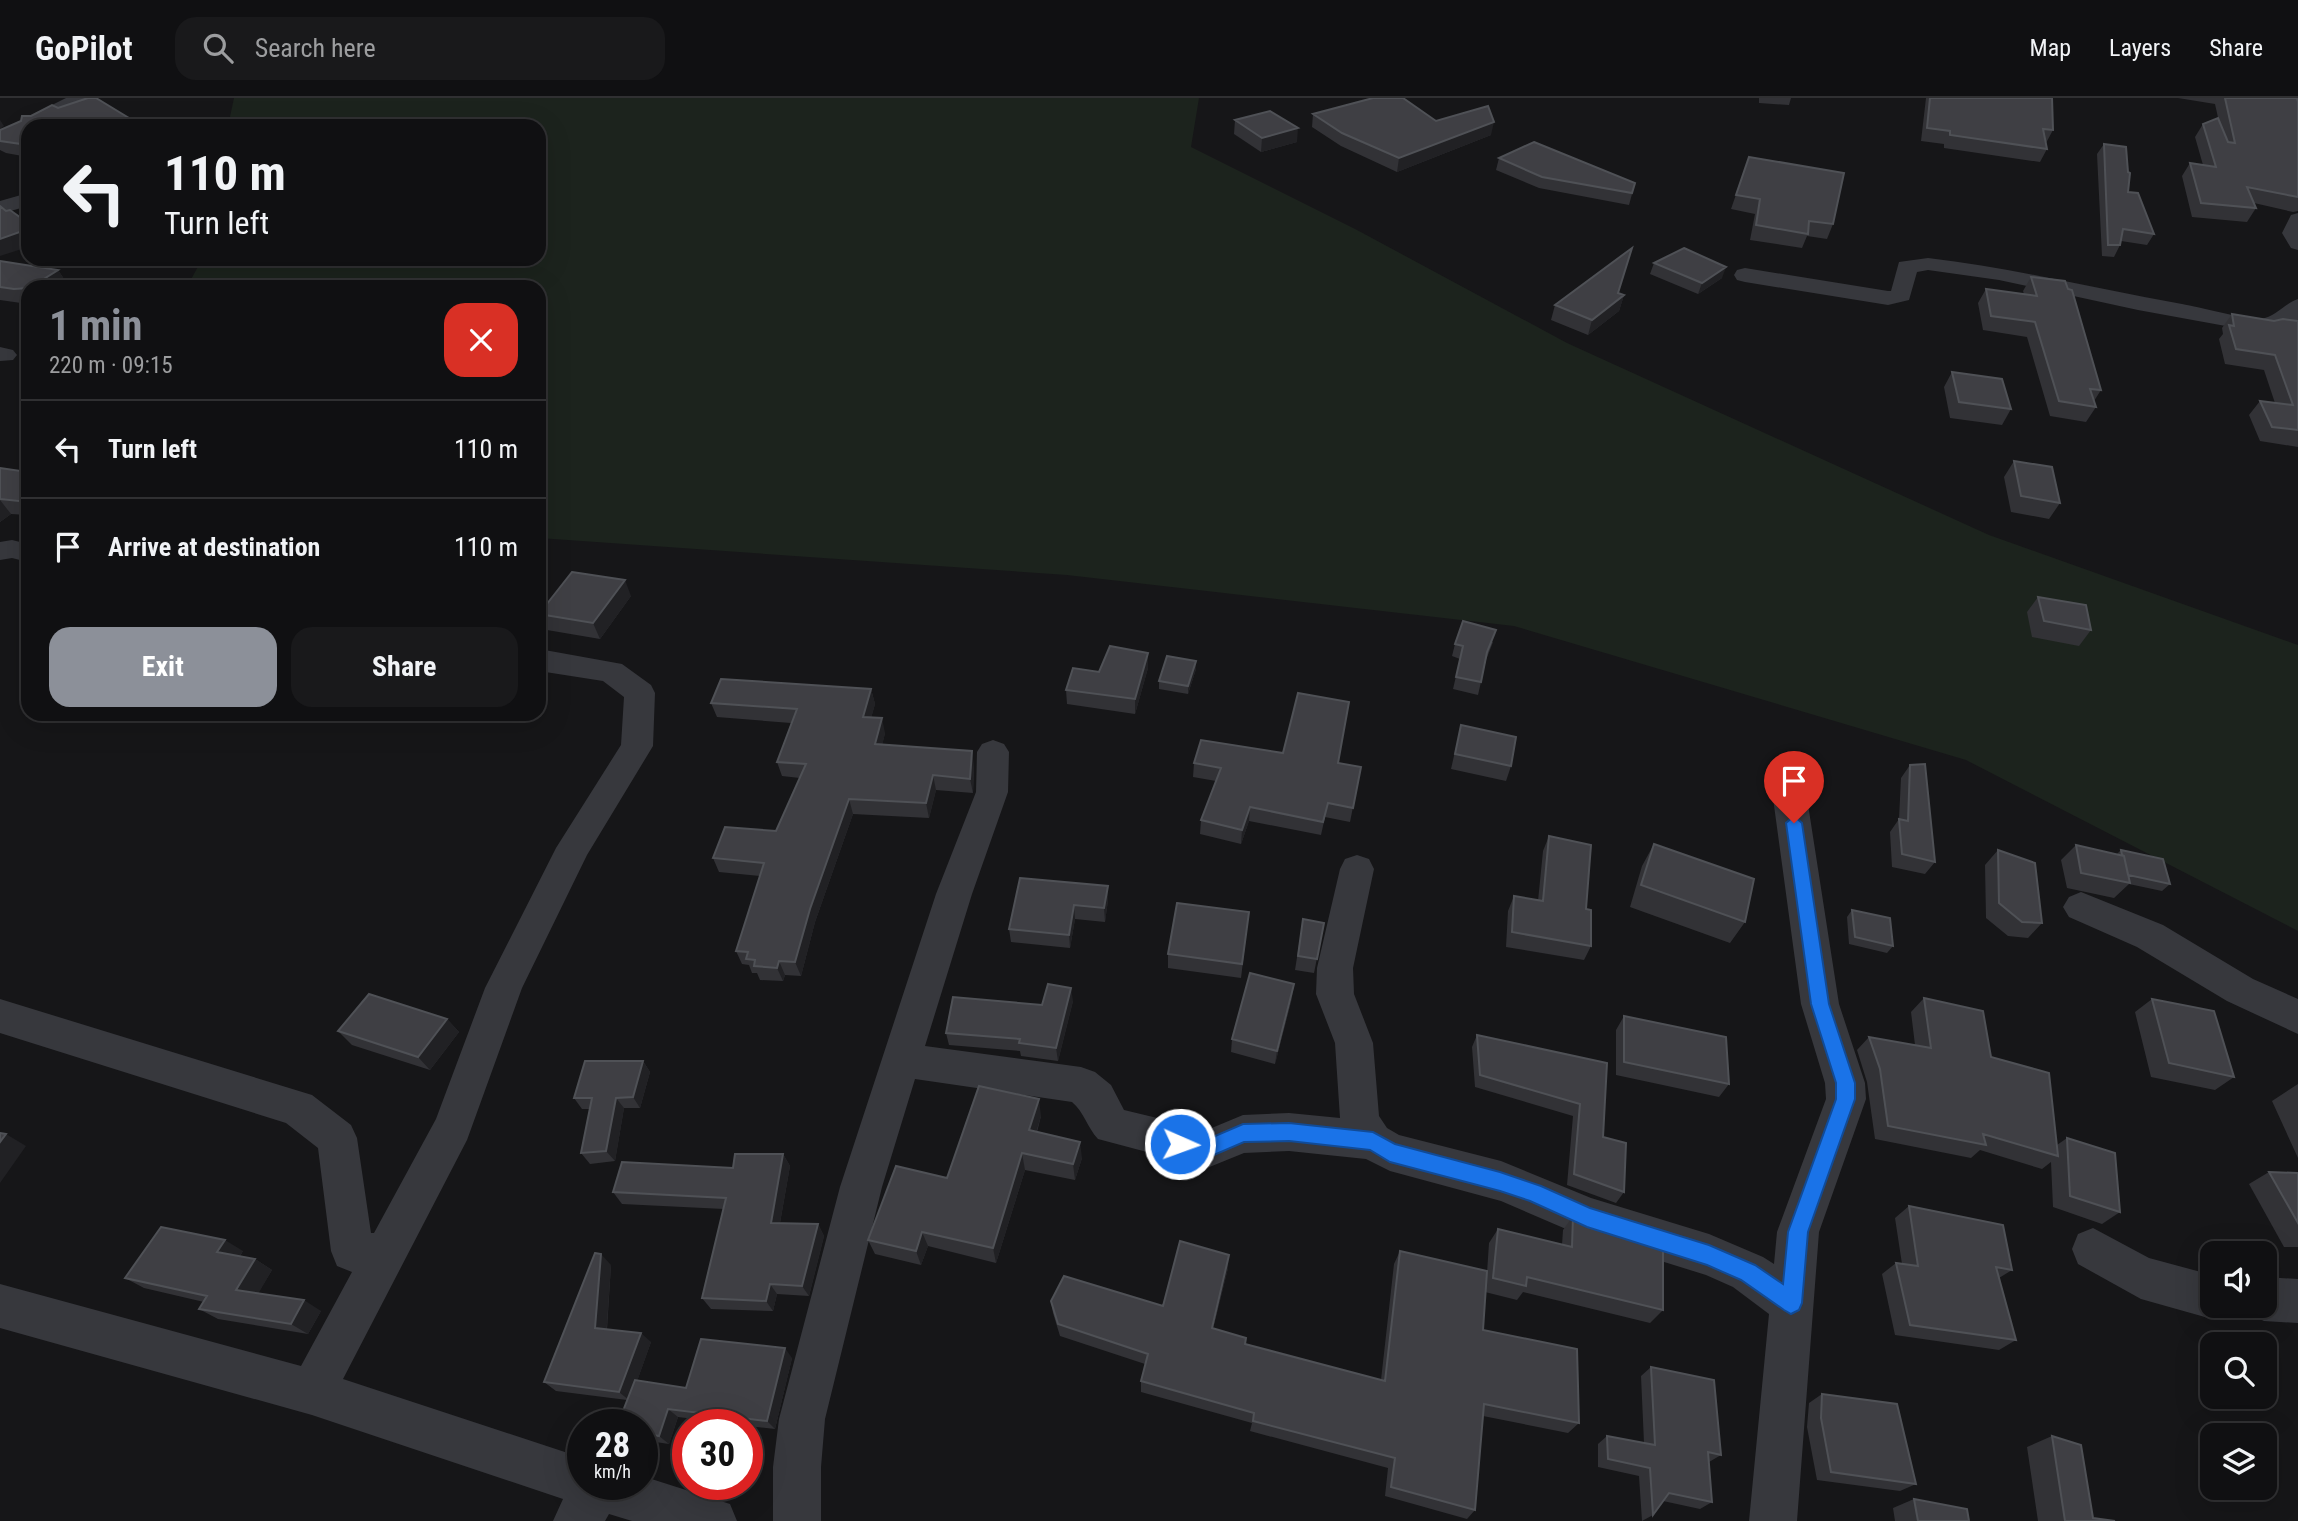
<!DOCTYPE html>
<html lang="en">
<head>
<meta charset="utf-8">
<style>
  body { margin:0; font-family:"Roboto Condensed",sans-serif; background:#19191b; color:#f1f3f6; height:100vh; display:flex; flex-direction:column; font-size:26px; white-space:nowrap }
  * { box-sizing:border-box; margin:0 }
  p { font-size:23px; color:#9c9d9f }
  .icon { flex:none; width:38px; height:38px; fill:none; stroke:currentColor; stroke-width:2; stroke-linecap:round; stroke-linejoin:round }
  .map { position:relative; flex:1; overflow:hidden }
  .panel { position:absolute; left:21px; top:182px; width:525px; height:441px; display:flex; flex-direction:column; background:#101012; border-radius:21px; box-shadow:0 7px 28px #0002,0 0 0 2px #303032 }
  .panel>* { flex:none }
  .guide { position:absolute; left:21px; top:21px; width:525px; height:147px; border-radius:21px; box-shadow:0 7px 28px #0002,0 0 0 2px #303032; background:#101012; color:#f1f3f6; overflow:hidden }
  .buttons { position:absolute; left:2200px; top:1143px; display:grid; gap:14px }
  .buttons a { display:grid; place-items:center; width:77px; height:77px; border-radius:14px; background:#101012; box-shadow:0 7px 28px #0002,0 0 0 2px #303032; font-size:35px }
  .speed { position:absolute; left:567px; top:1311px; display:flex; gap:14px; font-size:35px; font-weight:700; text-align:center }
  .speed>* { display:grid; place-content:center; width:91px; height:91px; border-radius:50%; background:#101012; box-shadow:0 7px 28px #0002,0 0 0 2px #303032; line-height:1 }
  .speed small { font-size:18px; font-weight:400 }
  .speed .limit { border:10px solid #d22; background:#fff; color:#111 }
  .pin { position:absolute; display:grid; place-items:center; width:60px; height:60px; color:#fff; margin:-72px -30px; border-radius:50% 50% 50% 0; rotate:-45deg; box-shadow:0 0 7px #0007 }
  .pin .icon { rotate:45deg }
  .me { position:absolute; width:77px; margin:-38px; rotate:92deg; stroke-linejoin:round; filter:drop-shadow(0 0 5px #0008) }
  .turn { display:flex; align-items:center; gap:24px; height:147px; padding:0 28px; font-size:32px }
  .turn .icon { width:91px; height:91px; stroke-width:2.5 }
  .turn b { display:block; font-size:49px; line-height:60px }
  .round { display:grid; place-items:center; flex:none; width:74px; height:74px; border-radius:21px; background:#19191b }
  .head { display:flex; align-items:center; justify-content:space-between; height:119px; padding:0 28px }
  h1 { font-size:42px; font-weight:700; line-height:52px; color:#8c9099 }
  .primary-button { display:flex; gap:14px; margin-top:auto; padding:14px 28px }
  .primary-button a { flex:1; height:80px; border-radius:21px; background:#8c9099; color:#fff; font-size:28px; font-weight:700; line-height:80px; text-align:center }
  .primary-button a+a { background:#19191b; color:#f1f3f6 }
  ul { padding:0; list-style:none }
  li { display:flex; align-items:center; gap:21px; height:98px; padding:0 28px; border-top:2px solid #303032 }
  li div { flex:1 }
  li b { display:block; font-size:26px }
  li em { font-style:normal }
  header { display:flex; align-items:center; gap:42px; box-sizing:border-box; height:98px; padding:0 35px; background:#101012; border-bottom:2px solid #303032 }
  header strong { font-size:33px }
  nav { display:flex; gap:38px; margin-inline-start:auto; font-size:24px }
  .search { width:490px; height:63px; background:#19191b; display:flex; align-items:center; gap:18px; box-sizing:border-box; padding:0 24px; border-radius:21px; color:#9c9d9f; font-size:26px }
  .map>svg:first-child { display:block }
  .green { fill:#1c231d }
  .lines { fill:none; stroke-linecap:round; stroke-linejoin:round }
  .minor { fill:#37383d; fill-rule:evenodd }
  .wall { fill:#323236 }
  .shaded-wall { fill:#212124 }
  .building { fill:#3f3f44; stroke:#4f5156; stroke-width:2 }
  .route { fill:#1a73e8; stroke:#114b97; stroke-width:2 }
</style>
</head>
<body>
<header>
<strong>GoPilot</strong>
<div class="search"><svg class="icon" aria-label="search" viewBox="0 0 24 24"><circle cx="10" cy="10" r="6"/><path d="M15 15l6 6"/></svg>Search here</div>
<nav><a>Map</a><a>Layers</a><a>Share</a></nav>
</header>
<div class="map">
<svg width="2298" height="1423" viewBox="0 0 2298 1423">
  <rect width="100%" height="100%" fill="#161618"/>
  <path class="green" d="M234 0H1199L1191 49 1357 132 1567 245 1989 437 2298 547V833L1966 662 1514 528 1067 477 539 440V189H187L202 161H539V28H228Z"/>
  <g class="lines">
    <path class="minor" d="M66 0H89L38 28H28V33L0 46V33Z
      M28 95V108L0 116V103Z
      M2298 115V152L2291 150 2282 135 2291 117Z
      M1928 160C2014 170 2097 191 2182 206 2200 209 2246 222 2261 221 2276 219 2285 205 2298 201V222L2264 235 2138 212 1999 182 1928 172 1917 174 1909 202 1888 207 1745 184 1737 182 1734 177 1737 172 1745 170 1888 193H1891L1899 164Z
      M0 249 13 252 17 257 13 262 0 263Z
      M12 442 28 446V464L12 460 0 462V444Z
      M539 551 622 566 651 587 655 595 653 648 587 757 522 890 467 1042 343 1281 583 1360V1386H642V1378L730 1406 737 1423H632L609 1416 605 1423H553L563 1401 312 1317 0 1230V1186L301 1268 352 1174 337 1168 331 1153 318 1050 286 1025 0 935V901L312 997 351 1027 357 1040 371 1135H374L436 1021 485 890 556 750 621 647 624 599 603 583 539 573Z
      M993 642 1004 646 1009 654 1008 694 972 796 925 948 1081 969 1095 974 1111 987 1124 1012 1207 1032 1243 1017 1289 1015 1340 1020 1335 945 1316 896 1317 870 1340 771 1345 761 1357 757 1369 761 1374 771 1353 870 1354 896 1373 945 1379 1018 1387 1030 1399 1037 1501 1063 1591 1100 1709 1136 1763 1159 1774 1166 1777 1134 1826 1001 1825 985 1801 906 1773 700 1778 691 1790 687 1802 691 1807 700 1839 906 1865 985 1866 1001 1819 1134 1797 1423H1749L1769 1216 1733 1189 1706 1177 1587 1140 1501 1103 1390 1073 1366 1061 1289 1053 1244 1055 1207 1070 1098 1041C1087 1029 1084 1014 1072 1004L915 981 882 1089 825 1321 821 1369V1423H773V1369L779 1321 840 1089 936 796 976 694 977 654 982 646Z
      M2081 794 2163 827 2253 881 2298 901V936L2227 903 2137 849 2069 819 2063 809 2069 799Z
      M2093 1130 2149 1160 2212 1177V1208H2230L2227 1214 2212 1221 2141 1201 2078 1166 2072 1151 2078 1136Z
      M2264 1179 2298 1181V1225L2264 1223 2249 1216 2245 1208H2264Z"/>
  </g>
  <path class="wall" d="M1759 0H1791L1789 7 1759 5Z
    M1926 0H2052L2053 32 2046 45 2047 51 2040 64 1944 50V46L1921 43Z
    M2178 0H2297L2298 4V113L2293 114 2254 105 2256 110 2247 124 2192 119 2182 78 2190 65 2203 67 2195 39 2203 26 2219 24 2215 6Z
    M1313 16 1436 23 1491 37 1397 74 1341 48 1312 29Z
    M1235 22 1297 44 1261 54 1234 36Z
    M28 28V59L6 55 0 52V43Z
    M2104 46 2128 94 2154 136 2147 147 2121 143 2120 147 2114 159 2102 158 2097 56Z
    M1749 59 1833 126 1827 141 1807 138 1802 150 1750 142 1755 116 1731 111Z
    M1499 60 1635 85 1629 107 1539 90 1496 72Z
    M0 163 58 172 68 187 65 189H28V206L0 202Z
    M1654 165 1722 180 1698 196 1650 176Z
    M2031 179 2101 292 2094 303 2096 309 2086 324 2050 318 2027 239 1983 232 1978 205 1986 191 2024 196 2023 193Z
    M1618 195 1624 197 1619 213 1588 237 1551 222 1555 207Z
    M2232 216 2274 223H2298V349L2260 343 2249 317 2260 303 2275 305 2264 272 2225 266 2219 241 2223 236 2222 230Z
    M1952 274 2011 311 2002 327 1950 320 1944 289Z
    M2014 363 2060 405 2049 421 2011 414 2004 379Z
    M0 370 28 374V417L11 416 0 424Z
    M631 498 600 541 547 532 539 516Z
    M2038 499 2091 532 2079 548 2032 539 2027 514Z
    M1493 544 1486 562 1478 597 1453 591 1460 561 1452 558 1455 546Z
    M1148 555V570L1135 616 1067 606 1066 592 1099 574Z
    M1196 571 1188 596 1159 591V583Z
    M871 591 875 606 871 620 885 635 882 647 974 668 973 695 936 692 929 720 853 716 815 824 801 878 785 877 783 883 760 882 757 875H752L749 867 742 866 736 853 760 778 719 774 713 760 776 733 800 680 782 678 777 664 791 625 717 619 711 605Z
    M1461 627 1511 668 1506 683 1451 671Z
    M1194 665H1338L1361 669 1350 724 1325 719 1321 737 1249 723 1241 746 1200 736 1201 722 1216 683 1193 679Z
    M1910 667 1935 764 1925 776 1892 769 1890 734 1899 721 1901 680Z
    M1549 738 1586 811 1591 848 1584 862 1506 849 1508 813 1514 798 1538 803 1543 753Z
    M1654 746 1745 824 1730 845 1630 809 1642 768Z
    M2076 747 2117 756 2121 752 2170 786 2162 793 2129 786 2114 800 2067 790 2061 762Z
    M1998 752 2042 825 2028 840 2008 838 1986 820 1985 767Z
    M1020 780 1108 802 1105 824 1075 821 1070 850 1011 844 1009 831Z
    M1852 812 1893 848 1887 855 1849 846 1847 819Z
    M1249 814 1241 880 1168 870V856Z
    M1303 821 1324 825 1314 875 1295 872Z
    M1292 900 1275 966 1231 954 1232 941Z
    M1924 900 1991 959 2057 1047 2067 1040 2120 1114 2102 1126 2053 1109 2051 1064 2042 1071 1980 1052 1971 1060 1875 1041 1867 984 1857 952 1869 939 1915 947 1911 914Z
    M2152 901 2234 979 2215 992 2151 979 2135 914Z
    M1073 903 1058 963 1021 958 1020 953 949 947 946 935 1042 907Z
    M1624 918 1729 986 1719 999 1616 977V932Z
    M447 921 459 934 430 972 352 947 338 933Z
    M1477 937 1607 965 1603 1039 1624 1094 1616 1105 1567 1087 1573 1018 1475 989 1472 949Z
    M643 963 650 974 640 1010H624L615 1063 590 1066 581 1055 590 1011H582L574 1000Z
    M2298 986V1060L2272 1003Z
    M1041 1018 1037 1034 1082 1060 1075 1082 1025 1072 996 1165 928 1148 921 1167 875 1156 868 1142 947 1080Z
    M783 1056 790 1068 780 1125 818 1126 824 1138 809 1198 777 1196 773 1213 711 1211 702 1200 724 1111 622 1106 613 1094 733 1070Z
    M2269 1074 2298 1075V1149H2284L2249 1086Z
    M1909 1108 2012 1172 1999 1180 2016 1242 1999 1252 1895 1237 1882 1176 1896 1165 1902 1166 1895 1120Z
    M1573 1118 1663 1212 1650 1225 1523 1194 1517 1202 1485 1194 1483 1232 1579 1325 1568 1335 1483 1318 1475 1412 1467 1421 1385 1398 1388 1370 1250 1333 1252 1325 1141 1294V1283L1145 1266 1060 1238 1053 1215 1051 1203 1163 1208 1228 1170 1213 1231 1245 1246 1381 1282 1394 1166 1400 1153 1487 1175 1489 1145 1498 1131 1562 1147 1563 1132Z
    M243 1153 240 1158 255 1161 272 1172 258 1195 321 1213 308 1236 218 1221 199 1211 204 1204 144 1190 125 1180Z
    M611 1167 607 1231 651 1244 637 1283 686 1290 792 1260 775 1331 747 1328V1326H736L678 1319 669 1346 642 1342V1326L627 1302 556 1293 544 1284Z
    M1651 1269 1721 1357 1709 1364 1712 1404 1700 1411 1663 1403 1653 1417 1642 1423 1639 1378 1598 1369V1346L1607 1338 1644 1345 1641 1278Z
    M1822 1296 1916 1386 1900 1393 1817 1382 1807 1329 1809 1305Z
    M2052 1338 2093 1420 2115 1423H2038L2027 1349Z
    M1914 1401 1969 1423H1895L1893 1410Z"/>
  <path class="shaded-wall" d="M0 22 4 28 0 31Z
    M1494 24 1491 37 1397 74 1399 60Z
    M1298 30 1297 44 1261 54 1262 40Z
    M28 131V149L0 158V141Z
    M1726 169 1722 180 1698 196 1702 185Z
    M58 172 68 187 65 189H31Z
    M1624 197 1619 213 1588 237 1592 222Z
    M0 402 11 416 0 424Z
    M625 482 631 498 600 541 593 525Z
    M1148 555V570L1135 616V601Z
    M1196 563V571L1188 596V588Z
    M871 591 875 606 867 634 863 619Z
    M882 620 885 635 879 661 875 646Z
    M972 653 974 668 973 695 970 681Z
    M933 677 936 692 929 720 926 705Z
    M849 701 853 716 815 824 801 878 795 864 810 811Z
    M1250 709 1249 723 1241 746 1242 732Z
    M1108 788V802L1105 824 1104 810Z
    M1074 807 1075 821 1070 850 1069 837Z
    M779 863 785 877 783 883 777 870Z
    M1294 886 1292 900 1275 966 1277 953Z
    M1071 890 1073 903 1058 963 1056 950Z
    M447 921 459 934 430 972 418 959Z
    M643 963 650 974 640 1010 633 999Z
    M616 1000 624 1010 615 1063 606 1053Z
    M1039 1001 1041 1018 1032 1048 1029 1032Z
    M6 1036 26 1048 0 1085V1044Z
    M1080 1044 1082 1060 1075 1082 1073 1066Z
    M1022 1055 1025 1072 996 1165 993 1150Z
    M783 1056 790 1068 778 1136 771 1125Z
    M818 1126 824 1138 809 1198 802 1188Z
    M922 1134 928 1148 921 1167 916 1153Z
    M225 1142 243 1153 235 1165 217 1154Z
    M601 1156 611 1167 606 1240 595 1230Z
    M1229 1157 1228 1170 1210 1242 1212 1230Z
    M255 1161 272 1172 254 1203 236 1192Z
    M770 1186 777 1196 773 1213 766 1203Z
    M304 1202 321 1213 308 1236 291 1226Z
    M641 1235 651 1244 630 1303 619 1294Z
    M785 1250 792 1260 775 1331 767 1323Z
    M668 1311 678 1319 669 1346 659 1338Z"/>
  <path class="building" d="M88 0H96L142 28H28V47L0 43V32L21 23 22 18H31L52 7 58 10Z
    M1373 0H1403L1436 23 1488 8 1494 24 1399 60 1342 35 1313 16Z
    M1930 0H2052L2053 32 2043 31 2047 51 1950 37V33L1927 30Z
    M2225 0H2297L2298 4V99L2247 89 2256 110 2201 105 2190 65 2216 69 2203 26 2218 20 2228 44 2235 45Z
    M1270 13 1298 30 1262 40 1235 22Z
    M1534 44 1635 85 1632 95 1542 79 1499 60Z
    M2104 46 2126 49 2128 74 2130 75 2128 94 2138 95 2154 136 2123 131 2120 147H2108Z
    M1749 59 1844 75 1833 126 1809 123 1808 136 1756 127 1760 101 1736 97Z
    M0 108 6 113 10 112 28 125V131L0 141Z
    M1632 150 1618 195 1624 197 1592 222 1555 207Z
    M1684 150 1726 169 1702 185 1654 165Z
    M0 163 58 172 31 189H28V190L14 191 0 189Z
    M2031 179 2065 183 2068 191 2072 192 2101 292 2090 291 2096 309 2059 303 2035 224 1991 218 1986 191 2037 198Z
    M2232 216 2274 223 2283 221 2298 223V332L2272 329 2260 303 2293 307 2275 257 2236 251 2229 227 2234 228Z
    M1952 274 2002 281 2011 311 1959 304Z
    M2014 363 2052 369 2060 405 2021 398Z
    M0 370 28 374V404L0 401Z
    M572 474 625 482 593 525 539 516Z
    M2038 499 2086 507 2091 532 2044 523Z
    M1463 523 1496 532 1487 554 1481 584 1456 579 1463 548 1455 546Z
    M1110 548 1148 555 1135 601 1066 592 1073 570 1099 574Z
    M1167 558 1196 563 1188 588 1159 583Z
    M721 581 871 591 863 619 882 620 875 646 972 653 970 681 933 677 926 705 849 701 810 811 795 864 779 863 777 870 754 868 755 862 746 861 748 854 736 853 764 765 713 760 725 729 776 733 806 666 777 664 797 611 711 605Z
    M1298 595 1349 604 1338 665 1361 669 1353 710 1328 705 1323 724 1250 709 1242 732 1201 722 1221 670 1194 665 1201 642 1283 655Z
    M1461 627 1516 639 1511 668 1455 656Z
    M1925 666 1935 764 1902 756 1899 721 1908 723 1910 667Z
    M1549 738 1591 747 1586 811 1591 812V848L1512 834 1514 798 1543 803Z
    M1654 746 1754 781 1745 824 1641 787Z
    M2076 747 2124 758 2130 785 2081 775Z
    M1998 752 2035 765 2042 825 2022 824 1999 805Z
    M2121 752 2163 761 2170 786 2128 777 2124 758 2122 757Z
    M1020 780 1108 788 1104 810 1074 807 1069 837 1009 831Z
    M1177 805 1249 814 1242 866 1168 856Z
    M1852 812 1890 820 1893 848 1855 839Z
    M1303 821 1324 825 1317 861 1298 858Z
    M1250 875 1294 886 1277 953 1232 941Z
    M1048 886 1071 890 1056 950 1019 945 1020 941 946 935 953 899 1042 907Z
    M369 896 447 921 418 959 338 933Z
    M1924 900 1983 913 1991 959 2049 975 2058 1058 1983 1036 1986 1047 1888 1028 1880 971 1869 939 1931 950Z
    M2152 901 2214 913 2234 979 2169 965Z
    M1624 918 1726 939 1729 986 1624 964Z
    M1477 937 1607 965 1603 1039 1626 1045 1624 1094 1574 1076 1580 1006 1480 977Z
    M585 963H643L633 999 616 1000 606 1053 581 1055 592 1000H574Z
    M979 988 1039 1001 1029 1032 1080 1044 1073 1066 1022 1055 993 1150 922 1134 916 1153 868 1142 896 1068 947 1080Z
    M0 1035 6 1036 0 1044Z
    M2067 1040 2115 1055 2120 1114 2070 1098Z
    M735 1056H783L771 1125 818 1126 802 1188 770 1186 766 1203 702 1200 726 1100 613 1094 622 1064 733 1070Z
    M2269 1074 2298 1075V1125Z
    M1909 1108 2003 1127 2012 1172 1996 1169 2016 1242 1910 1227 1896 1165 1918 1168Z
    M1573 1118 1663 1148V1212L1527 1179 1526 1188 1493 1180 1498 1131 1572 1149Z
    M161 1129 225 1142 217 1154 255 1161 236 1192 304 1202 291 1226 199 1211 207 1198 125 1180Z
    M1180 1143 1229 1157 1212 1230 1246 1240 1245 1246 1385 1283 1400 1153 1487 1173 1483 1232 1577 1251 1579 1325 1484 1306 1475 1412 1391 1389 1395 1360 1253 1323 1254 1315 1141 1283 1148 1256 1058 1226 1051 1203 1064 1178 1163 1208Z
    M595 1155 601 1156 595 1230 641 1235 619 1294 544 1284Z
    M701 1241 785 1250 767 1323 668 1311 659 1338 642 1335V1326H618L635 1282 686 1290Z
    M1651 1269 1714 1282 1721 1357 1708 1354 1712 1404 1669 1395 1653 1417 1650 1370 1608 1361 1607 1338 1655 1347Z
    M1822 1296 1897 1306 1916 1386 1831 1374 1821 1320Z
    M2052 1338 2081 1347 2093 1420 2115 1423H2065Z
    M1914 1401 1967 1411 1969 1423H1918Z"/>
  <path class="route" d="M1794 718 1802 725 1829 906 1855 985V1001L1808 1134 1802 1205 1799 1212 1791 1216 1784 1212 1741 1182 1707 1167 1587 1129 1530 1103 1500 1093 1390 1064 1370 1052 1289 1043 1244 1044 1207 1060 1173 1053 1170 1046 1173 1040 1180 1037 1206 1042 1243 1026 1289 1025 1373 1034 1395 1046 1500 1074 1541 1088 1590 1110 1709 1147 1755 1167 1783 1186 1788 1134 1836 1001V985L1811 906 1786 725Z"/>
</svg>
<div class="buttons">
<a><svg class="icon" aria-label="sound" viewBox="0 0 24 24"><path d="M4 9h4l5-4v14l-5-4H4zM17 9q2 3 0 6"/></svg></a>
<a><svg class="icon" aria-label="search" viewBox="0 0 24 24"><circle cx="10" cy="10" r="6"/><path d="M15 15l6 6"/></svg></a>
<a><svg class="icon" aria-label="layers" viewBox="0 0 24 24"><path d="M12 4l9 5-9 5-9-5zM3 14l9 5 9-5"/></svg></a>
</div>
<div class="speed"><div>28<small>km/h</small></div><div class="limit">30</div></div>
<div class="pin" style="left:1794px;top:725px;background:#d93025"><svg class="icon" aria-label="arrive" viewBox="0 0 24 24"><path d="M6 21V4h12l-3 4 3 4H6"/></svg></div>
<svg class="me" style="left:1180px;top:1046px" viewBox="-20 -20 40 40"><circle r="17" fill="#1a73e8" stroke="#fff" stroke-width="3"/><path d="M0-11L8 9 0 5-8 9z" fill="#fff"/></svg>
<div class="guide">
<div class="turn"><svg class="icon" aria-label="left" viewBox="0 0 24 24"><path d="M17 20v-9H6M10 6l-5 5 5 5"/></svg><div><b>110 m</b>Turn left</div></div>
</div>
<section class="panel">
<div class="head"><div><h1>1 min</h1><p>220 m · 09:15</p></div><a class="round" style="background:#d93025;color:#fff"><svg class="icon" aria-label="close" viewBox="0 0 24 24"><path d="M6 6l12 12M18 6L6 18"/></svg></a></div>
<ul>
<li><svg class="icon" aria-label="left" viewBox="0 0 24 24"><path d="M17 20v-9H6M10 6l-5 5 5 5"/></svg><div><b>Turn left</b></div><em>110 m</em></li>
<li><svg class="icon" aria-label="arrive" viewBox="0 0 24 24"><path d="M6 21V4h12l-3 4 3 4H6"/></svg><div><b>Arrive at destination</b></div><em>110 m</em></li>
</ul>
<div class="primary-button"><a>Exit</a><a>Share</a></div>
</section>
</div>
</body>
</html>
